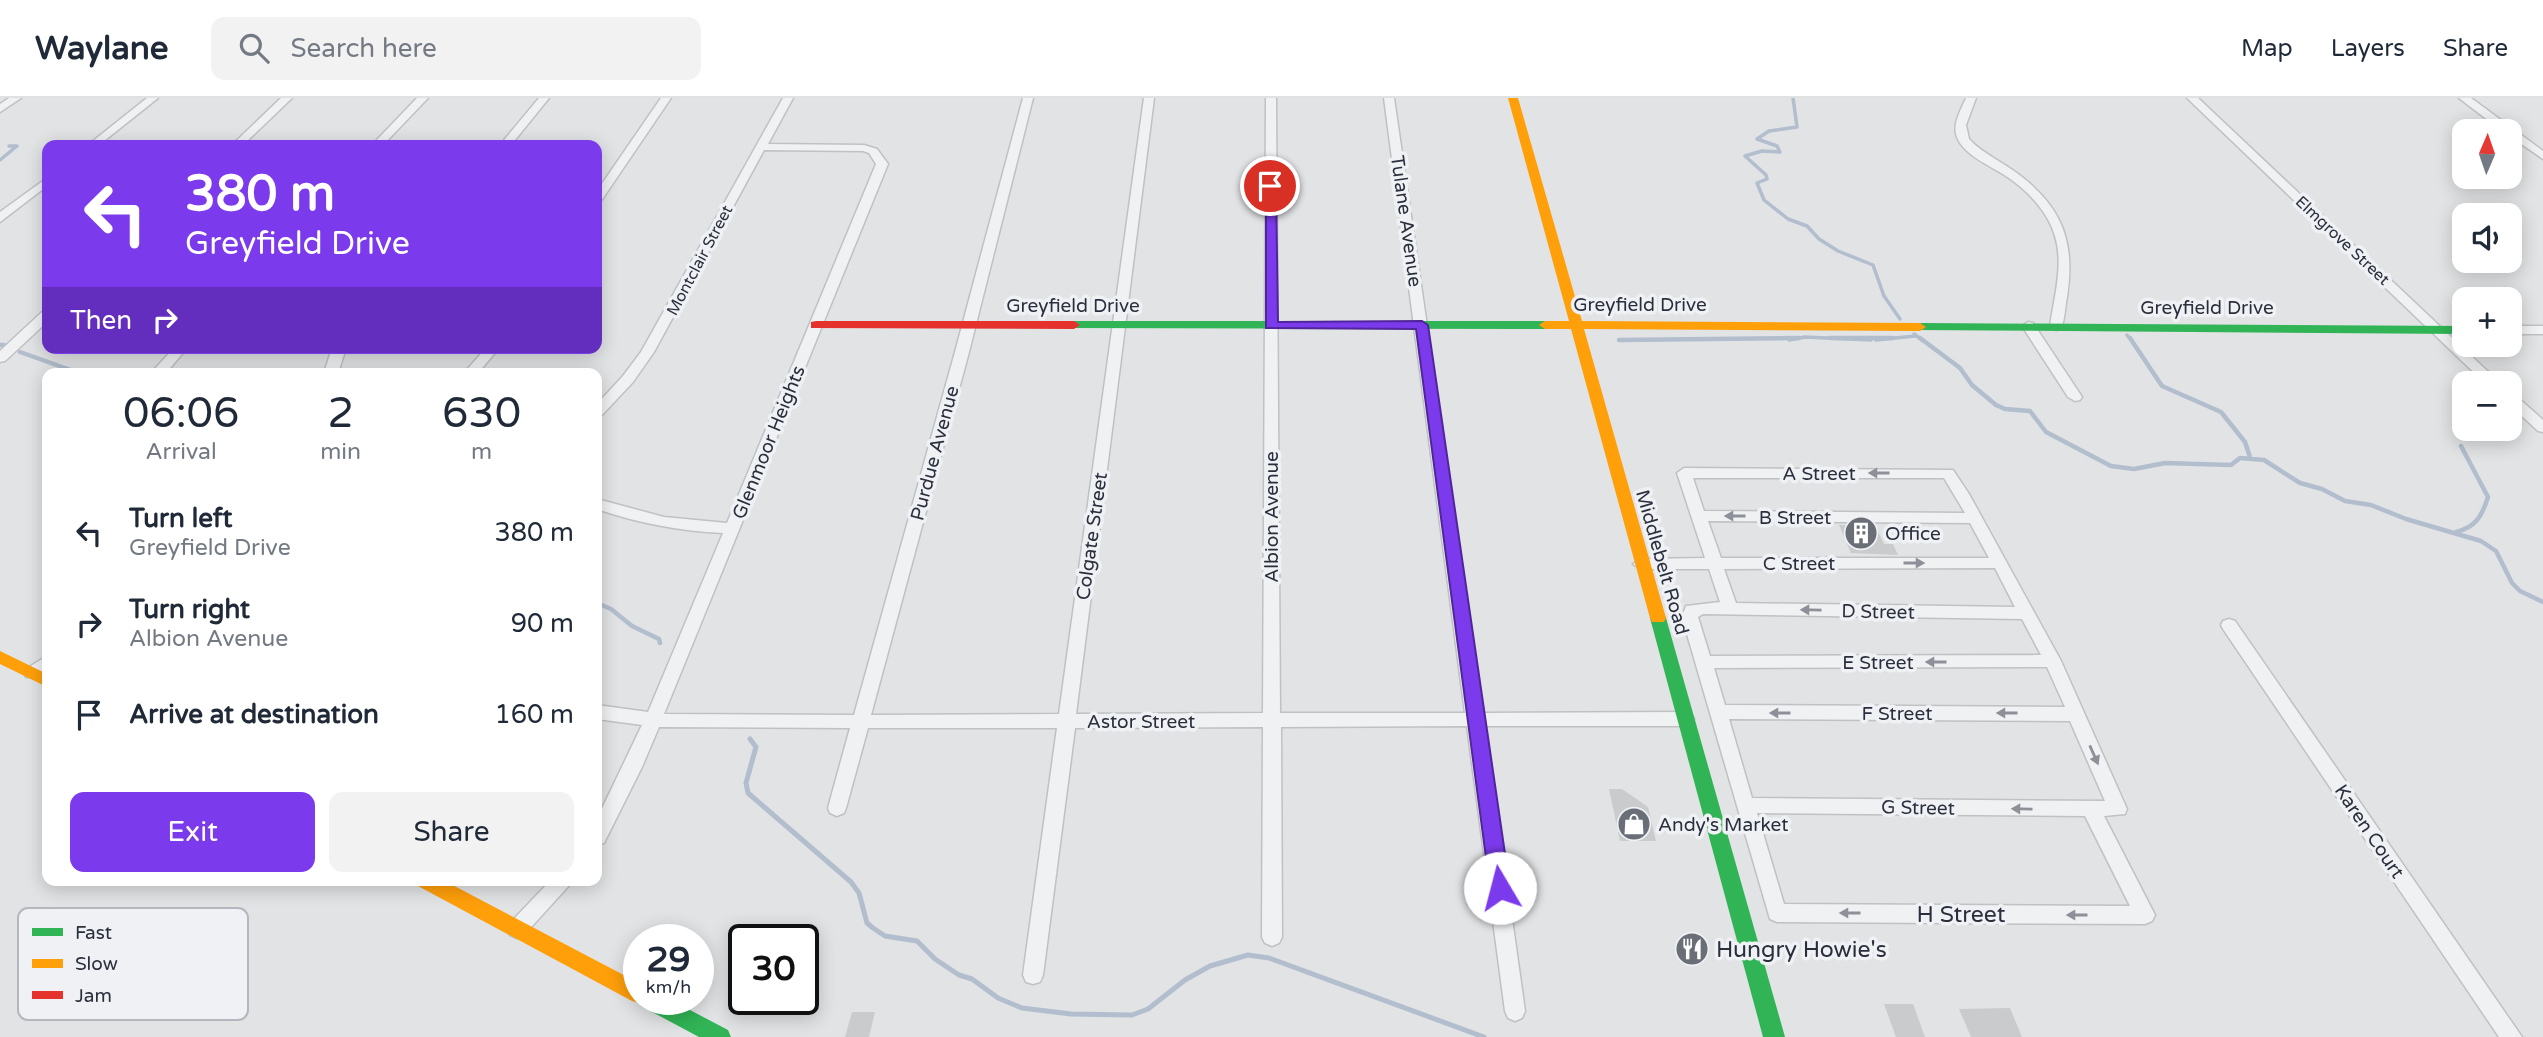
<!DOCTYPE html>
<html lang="en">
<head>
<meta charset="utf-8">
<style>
  body { margin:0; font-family:"Varela Round",sans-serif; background:#f2f2f3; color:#1f2937; height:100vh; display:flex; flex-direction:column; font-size:26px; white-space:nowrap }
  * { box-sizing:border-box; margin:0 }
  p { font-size:23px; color:#747a83 }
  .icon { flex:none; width:38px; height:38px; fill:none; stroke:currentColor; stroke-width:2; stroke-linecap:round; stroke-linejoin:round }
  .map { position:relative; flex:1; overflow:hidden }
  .panel { position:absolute; left:42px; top:270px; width:560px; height:518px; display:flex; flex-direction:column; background:#fff; border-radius:14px; box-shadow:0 4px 18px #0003 }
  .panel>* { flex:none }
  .hud { position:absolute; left:42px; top:42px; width:560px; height:214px; border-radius:14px; box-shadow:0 4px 18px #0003; background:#7c3aed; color:#fff; overflow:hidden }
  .needle { width:46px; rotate:2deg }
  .buttons { position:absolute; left:2452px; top:21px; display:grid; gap:14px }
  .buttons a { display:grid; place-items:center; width:70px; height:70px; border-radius:14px; background:#fff; box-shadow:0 4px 18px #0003; font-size:35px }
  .speed { position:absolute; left:623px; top:826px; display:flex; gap:14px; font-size:35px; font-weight:700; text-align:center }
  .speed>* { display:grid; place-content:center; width:91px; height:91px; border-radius:50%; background:#fff; box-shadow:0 4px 18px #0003; line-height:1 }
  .speed small { font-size:18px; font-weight:400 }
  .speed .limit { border:4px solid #111; border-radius:10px; background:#fff; color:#111 }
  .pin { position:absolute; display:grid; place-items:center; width:60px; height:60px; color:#fff; margin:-30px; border:4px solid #fff; border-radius:50%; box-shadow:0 2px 7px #0007 }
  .me { position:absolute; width:77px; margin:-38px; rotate:352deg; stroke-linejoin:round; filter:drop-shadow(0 0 5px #0008) }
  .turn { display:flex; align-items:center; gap:24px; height:147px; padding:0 28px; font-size:32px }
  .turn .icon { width:91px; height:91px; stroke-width:2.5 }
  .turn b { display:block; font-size:49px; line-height:60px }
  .then { display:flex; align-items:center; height:66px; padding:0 28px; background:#0003; gap:14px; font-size:26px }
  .eta { display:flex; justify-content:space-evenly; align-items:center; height:119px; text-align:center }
  .eta b { font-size:42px; font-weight:600; line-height:49px }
  .button { display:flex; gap:14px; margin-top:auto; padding:14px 28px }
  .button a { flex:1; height:80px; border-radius:14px; background:#7c3aed; color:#fff; font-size:28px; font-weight:600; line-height:80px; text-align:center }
  .button a+a { background:#f2f2f3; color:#1f2937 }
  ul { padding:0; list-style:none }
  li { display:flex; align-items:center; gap:21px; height:91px; padding:0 28px }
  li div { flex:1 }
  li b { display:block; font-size:26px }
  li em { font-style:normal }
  header { display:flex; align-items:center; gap:42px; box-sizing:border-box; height:98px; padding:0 35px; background:#fff; border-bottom:2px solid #e0e1e3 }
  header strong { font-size:33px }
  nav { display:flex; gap:38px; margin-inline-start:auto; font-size:24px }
  .search { width:490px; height:63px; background:#f2f2f3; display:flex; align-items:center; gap:18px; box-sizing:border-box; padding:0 24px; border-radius:14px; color:#747a83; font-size:26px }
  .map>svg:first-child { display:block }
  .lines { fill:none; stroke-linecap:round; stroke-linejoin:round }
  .stream-far2 { stroke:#b2becd; stroke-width:3.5 }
  .stream-far1 { stroke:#b2becd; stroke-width:4.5 }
  .stream { stroke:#b2becd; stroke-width:5 }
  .building { fill:#c9cbcd }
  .street-casing { stroke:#bfc1c3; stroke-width:3 }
  .street { fill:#f0f1f3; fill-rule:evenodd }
  .fast { fill:#30b455; fill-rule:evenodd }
  .slow { fill:#ff9f0a; fill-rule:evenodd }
  .jam { fill:#e5322d; fill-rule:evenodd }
  .oneway { fill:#8d9098 }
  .route { fill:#7c3aed; stroke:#51269a; stroke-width:2 }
  .labels { text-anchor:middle; stroke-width:7; stroke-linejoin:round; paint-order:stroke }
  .far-street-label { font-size:16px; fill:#2a2f3c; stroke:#eff1f5 }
  .street-label { font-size:19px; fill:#2a2f3c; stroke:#eff1f5 }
  .poi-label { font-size:19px; fill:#2a2f3c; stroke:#eff1f5; text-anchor:start }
  .near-street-label { font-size:23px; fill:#2a2f3c; stroke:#eff1f5 }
  .near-poi-label { font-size:23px; fill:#2a2f3c; stroke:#eff1f5; text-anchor:start }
  .key { fill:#eff1f5; stroke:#b4b7be; stroke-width:2 }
  .key-label { font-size:19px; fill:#2a2f3c }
</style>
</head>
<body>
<header>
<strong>Waylane</strong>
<div class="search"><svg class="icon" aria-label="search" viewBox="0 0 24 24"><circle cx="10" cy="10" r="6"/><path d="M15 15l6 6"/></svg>Search here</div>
<nav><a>Map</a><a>Layers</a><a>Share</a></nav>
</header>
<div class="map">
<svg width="2543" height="939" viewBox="0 0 2543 939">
  <rect width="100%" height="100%" fill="#e1e3e5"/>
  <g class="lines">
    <path class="stream-far2" d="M1793 0 1797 29 1769 33 1757 41 1777 48 1780 54 1762 53 1745 58 1766 77 1767 81 1757 85 1764 102 1788 121 1807 128 1819 141 1838 153 1873 167 1884 198 1900 221
      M0 62 17 48H9
      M1914 236 1922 242
      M2127 237 2131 242
      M1789 242 1805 239 1871 242
      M1876 242 1915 238"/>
    <path class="stream-far1" d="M1830 240H1893
      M1920 240 1960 270 1972 287 1996 307 2005 311 2030 313 2046 334 2111 368 2134 371 2165 365 2231 367 2240 360 2264 362 2300 385 2322 391 2345 403 2371 407 2406 421 2481 443 2496 453 2512 485 2520 493 2543 504
      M2130 240 2162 288 2221 314 2245 344 2250 359
      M1619 242 1799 240
      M0 247H4
      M20 254 79 275
      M2456 434C2476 429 2482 418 2488 399L2461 348
      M597 505 611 511 632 528 659 541 660 545"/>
    <path class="stream" d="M750 641 756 649 746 685 748 695 851 784 859 795 867 825 873 830 885 838 917 843 935 861 959 877 972 881 998 900 1022 910 1071 916 1132 917 1148 911 1185 882 1210 868 1248 857 1269 860 1484 939"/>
  </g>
  <path class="building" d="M1839 427H1875L1884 446H1893L1898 457 1851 455Z
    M1609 691H1622L1648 709 1656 743H1620Z
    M1884 906H1913L1925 939H1896Z
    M2010 910 2022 939H1971L1959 911Z
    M852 914H875L869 939H845Z"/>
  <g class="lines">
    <defs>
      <path id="street" d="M9 0H21L0 14V6Z
        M147 0H158L99 47H88Z
        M281 0H292L243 47H232Z
        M417 0H428L383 47H372Z
        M539 0H549L511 47H500Z
        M661 0H671L601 103 597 104V93Z
        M783 0H793L768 46 864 47 877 51 888 66 664 616 854 617 955 254 1023 0H1033L969 254 871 617 1059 616 1144 0H1154L1076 616 1263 615 1266 0H1276L1280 615H1465L1384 0H1394L1483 615 1685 614 1691 616 1694 621 1691 626 1685 628H1485L1525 913 1522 920 1515 923 1508 920 1505 913 1467 628 1281 629 1282 839 1279 845 1272 848 1265 845 1262 839 1263 629 1075 630 1043 877 1040 884 1033 886 1026 884 1023 877 1057 630H868L846 710 844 715 837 718 830 715 828 710 850 630 659 629 642 669 604 745 597 747V721L642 627 597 621V607L648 614 723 435C680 433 638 425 597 411V401L664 419 727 425 876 66 869 55 863 53 764 52 654 254 633 284 602 317 597 318V306L623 278 641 254Z
        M1966 0H1976L1966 27 1969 41C1984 57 2005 65 2022 79 2064 112 2075 147 2067 199 2065 209 2065 221 2061 231L2056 232 2050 228C2054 199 2064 167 2055 138 2048 114 2028 93 2009 80 1992 68 1961 57 1956 36 1953 24 1962 10 1966 0Z
        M2187 0H2198L2500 285H2485Z
        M2459 0H2471L2543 53V61L2510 38V33H2502Z
        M47 80V88L0 124V114Z
        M47 213V224L5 263 0 264V253L42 214Z
        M2028 224 2033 225 2082 299 2080 302 2075 303 2068 299 2022 228Z
        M2510 228H2543V236H2510Z
        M174 250H187L166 275H151Z
        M332 250H346L338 275H324Z
        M486 250H499L478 275H464Z
        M2510 296 2515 297 2543 322V334L2538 333 2510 307Z
        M1684 370 1953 372 1969 396 2061 563 2127 711 2125 716 2104 718 2155 817 2152 823 2145 826 1777 824 1770 821 1682 519 1686 508 1720 504 1709 471H1641L1633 466 1641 461 1705 460 1677 375ZM1693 380H1944L1965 415 1704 413ZM1708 423 1970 425 1989 460H1721ZM1995 470 2015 509 1736 505 1724 471ZM1703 516 2022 521 2041 557 1710 558 1698 519ZM2047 569 2065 609 1725 607 1714 570ZM1729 621 2070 623 2105 703 1752 700ZM1757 715 2085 718 2130 808 1784 806Z
        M2229 521 2235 523 2522 939H2499L2223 531 2221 527 2223 523Z
        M47 558V573L38 579H26L24 575 26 571Z
        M551 782H574L524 837 517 840 510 837 507 831 510 825Z"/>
    </defs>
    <use href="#street" class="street-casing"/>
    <use href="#street" class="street"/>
    <path class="fast" d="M1074 223H1545L1551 227 1545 231 1069 230 1068 227Z
      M1920 225 2464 228V236L1915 232V226Z
      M1658 514 1664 516 1666 520 1785 939H1763L1650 520 1652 516Z
      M639 898V901H669L728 932 731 939H699L641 908 638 901Z"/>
    <path class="slow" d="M1508 0H1518L1582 223 1920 225 1926 229 1920 233 1584 231 1666 520 1664 524H1652L1650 520 1571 231H1545L1539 227 1545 223H1569Z
      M0 553 47 576V589L0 566Z
      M415 782H443L639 885V901L646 903 639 905 632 903 418 788Z"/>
    <path class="jam" d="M816 223H1074L1080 227 1074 231 811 230V224Z"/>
  </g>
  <defs><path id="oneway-solid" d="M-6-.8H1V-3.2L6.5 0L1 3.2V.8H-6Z" transform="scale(1.75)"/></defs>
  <g class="oneway">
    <use href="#oneway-solid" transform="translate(1879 375) rotate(-180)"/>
    <use href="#oneway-solid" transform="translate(1735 418) rotate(-180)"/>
    <use href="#oneway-solid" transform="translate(1914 465)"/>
    <use href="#oneway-solid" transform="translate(1811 512) rotate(-179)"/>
    <use href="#oneway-solid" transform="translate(1936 564) rotate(180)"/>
    <use href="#oneway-solid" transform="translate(1780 615) rotate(-180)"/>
    <use href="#oneway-solid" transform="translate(2007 615) rotate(-180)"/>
    <use href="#oneway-solid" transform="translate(2094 657) rotate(66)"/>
    <use href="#oneway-solid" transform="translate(2022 711) rotate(-179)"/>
    <use href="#oneway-solid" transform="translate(1850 815) rotate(-180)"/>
    <use href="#oneway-solid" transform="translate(2077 817) rotate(-180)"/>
  </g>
  <path class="route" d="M1266 86 1276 88 1278 224 1422 223 1428 227 1510 790 1507 796 1500 799 1493 796 1490 790 1416 231 1266 230Z"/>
  <defs>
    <symbol id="building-disc" viewBox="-11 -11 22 22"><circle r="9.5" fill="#6a6e77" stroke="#eff1f5"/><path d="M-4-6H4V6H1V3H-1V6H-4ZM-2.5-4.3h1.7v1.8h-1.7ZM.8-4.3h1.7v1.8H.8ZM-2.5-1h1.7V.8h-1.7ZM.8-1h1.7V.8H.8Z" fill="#fff"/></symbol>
    <symbol id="shop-disc" viewBox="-11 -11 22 22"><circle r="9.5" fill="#6a6e77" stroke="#eff1f5"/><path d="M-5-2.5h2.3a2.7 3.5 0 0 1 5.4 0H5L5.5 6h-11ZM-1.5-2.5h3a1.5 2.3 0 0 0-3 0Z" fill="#fff"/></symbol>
    <symbol id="restaurant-disc" viewBox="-11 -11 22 22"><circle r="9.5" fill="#6a6e77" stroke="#eff1f5"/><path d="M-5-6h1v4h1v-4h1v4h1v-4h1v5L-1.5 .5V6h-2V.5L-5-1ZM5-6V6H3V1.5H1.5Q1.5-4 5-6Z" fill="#fff"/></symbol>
  </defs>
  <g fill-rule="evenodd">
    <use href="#building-disc" x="1842" y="416" width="38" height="38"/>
    <use href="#shop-disc" x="1615" y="707" width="38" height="38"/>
    <use href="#restaurant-disc" x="1673" y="832" width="38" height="38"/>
  </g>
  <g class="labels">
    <g class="far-street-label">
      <text transform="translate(2343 142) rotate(43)" y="6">Elmgrove Street</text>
      <text transform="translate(699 162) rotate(-62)" y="6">Montclair Street</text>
    </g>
    <g class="street-label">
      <text transform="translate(1407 123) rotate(82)" y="7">Tulane Avenue</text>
      <text x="1640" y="213">Greyfield Drive</text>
      <text x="1073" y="214">Greyfield Drive</text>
      <text x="2207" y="216">Greyfield Drive</text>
      <text transform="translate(768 344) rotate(-68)" y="7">Glenmoor Heights</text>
      <text transform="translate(934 355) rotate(-75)" y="7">Purdue Avenue</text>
      <text x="1819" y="382">A Street</text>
      <text transform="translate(1271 419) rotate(-90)" y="7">Albion Avenue</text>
      <text x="1795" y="426">B Street</text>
      <text transform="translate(1091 438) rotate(-82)" y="7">Colgate Street</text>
      <text transform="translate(1663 464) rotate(74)" y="7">Middlebelt Road</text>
      <text x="1799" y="472">C Street</text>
      <text transform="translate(1878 513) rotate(1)" y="7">D Street</text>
      <text x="1878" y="571">E Street</text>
      <text x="1897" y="622">F Street</text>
      <text x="1141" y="630">Astor Street</text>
      <text transform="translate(1918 709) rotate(1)" y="7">G Street</text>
      <text transform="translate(2370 733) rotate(56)" y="7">Karen Court</text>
    </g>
    <g class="poi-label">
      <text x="1885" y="442">Office</text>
      <text x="1658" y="733">Andy's Market</text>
    </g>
    <g class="near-street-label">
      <text x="1961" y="824">H Street</text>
    </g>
    <g class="near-poi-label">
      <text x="1716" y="859">Hungry Howie's</text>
    </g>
  </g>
  <rect x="18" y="810" width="230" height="112" rx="10" class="key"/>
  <rect x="32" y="830" width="31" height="8" fill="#30b455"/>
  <rect x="32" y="861" width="31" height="9" fill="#ff9f0a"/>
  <rect x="32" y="893" width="31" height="8" fill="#e5322d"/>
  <g class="key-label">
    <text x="75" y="841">Fast</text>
    <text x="75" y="872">Slow</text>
    <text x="75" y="904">Jam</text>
  </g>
</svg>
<div class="buttons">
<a><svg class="needle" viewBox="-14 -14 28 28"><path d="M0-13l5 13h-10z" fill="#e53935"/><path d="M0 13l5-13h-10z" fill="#747a83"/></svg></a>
<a><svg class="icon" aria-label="sound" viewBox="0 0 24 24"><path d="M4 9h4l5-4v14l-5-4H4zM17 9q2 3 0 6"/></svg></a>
<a>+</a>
<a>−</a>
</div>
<div class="speed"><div>29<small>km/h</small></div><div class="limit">30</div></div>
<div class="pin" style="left:1270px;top:88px;background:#d93025"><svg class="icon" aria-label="arrive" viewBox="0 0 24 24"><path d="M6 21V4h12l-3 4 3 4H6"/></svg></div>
<svg class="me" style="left:1500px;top:790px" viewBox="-20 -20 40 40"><circle r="19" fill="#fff"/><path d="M0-13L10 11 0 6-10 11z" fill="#7c3aed"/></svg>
<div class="hud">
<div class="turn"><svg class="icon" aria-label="left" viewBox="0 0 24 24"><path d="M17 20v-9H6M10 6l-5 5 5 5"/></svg><div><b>380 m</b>Greyfield Drive</div></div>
<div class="then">Then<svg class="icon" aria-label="right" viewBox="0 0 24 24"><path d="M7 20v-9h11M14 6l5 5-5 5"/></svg></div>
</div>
<section class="panel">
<div class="eta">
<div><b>06:06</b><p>Arrival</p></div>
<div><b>2</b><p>min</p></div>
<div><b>630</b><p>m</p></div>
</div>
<ul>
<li><svg class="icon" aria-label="left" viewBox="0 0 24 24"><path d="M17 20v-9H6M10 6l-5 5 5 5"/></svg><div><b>Turn left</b><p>Greyfield Drive</p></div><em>380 m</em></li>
<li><svg class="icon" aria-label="right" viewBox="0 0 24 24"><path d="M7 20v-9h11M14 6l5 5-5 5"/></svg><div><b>Turn right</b><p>Albion Avenue</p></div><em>90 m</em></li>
<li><svg class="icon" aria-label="arrive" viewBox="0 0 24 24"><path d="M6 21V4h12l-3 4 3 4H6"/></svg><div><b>Arrive at destination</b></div><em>160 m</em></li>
</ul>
<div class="button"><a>Exit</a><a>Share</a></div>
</section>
</div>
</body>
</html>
